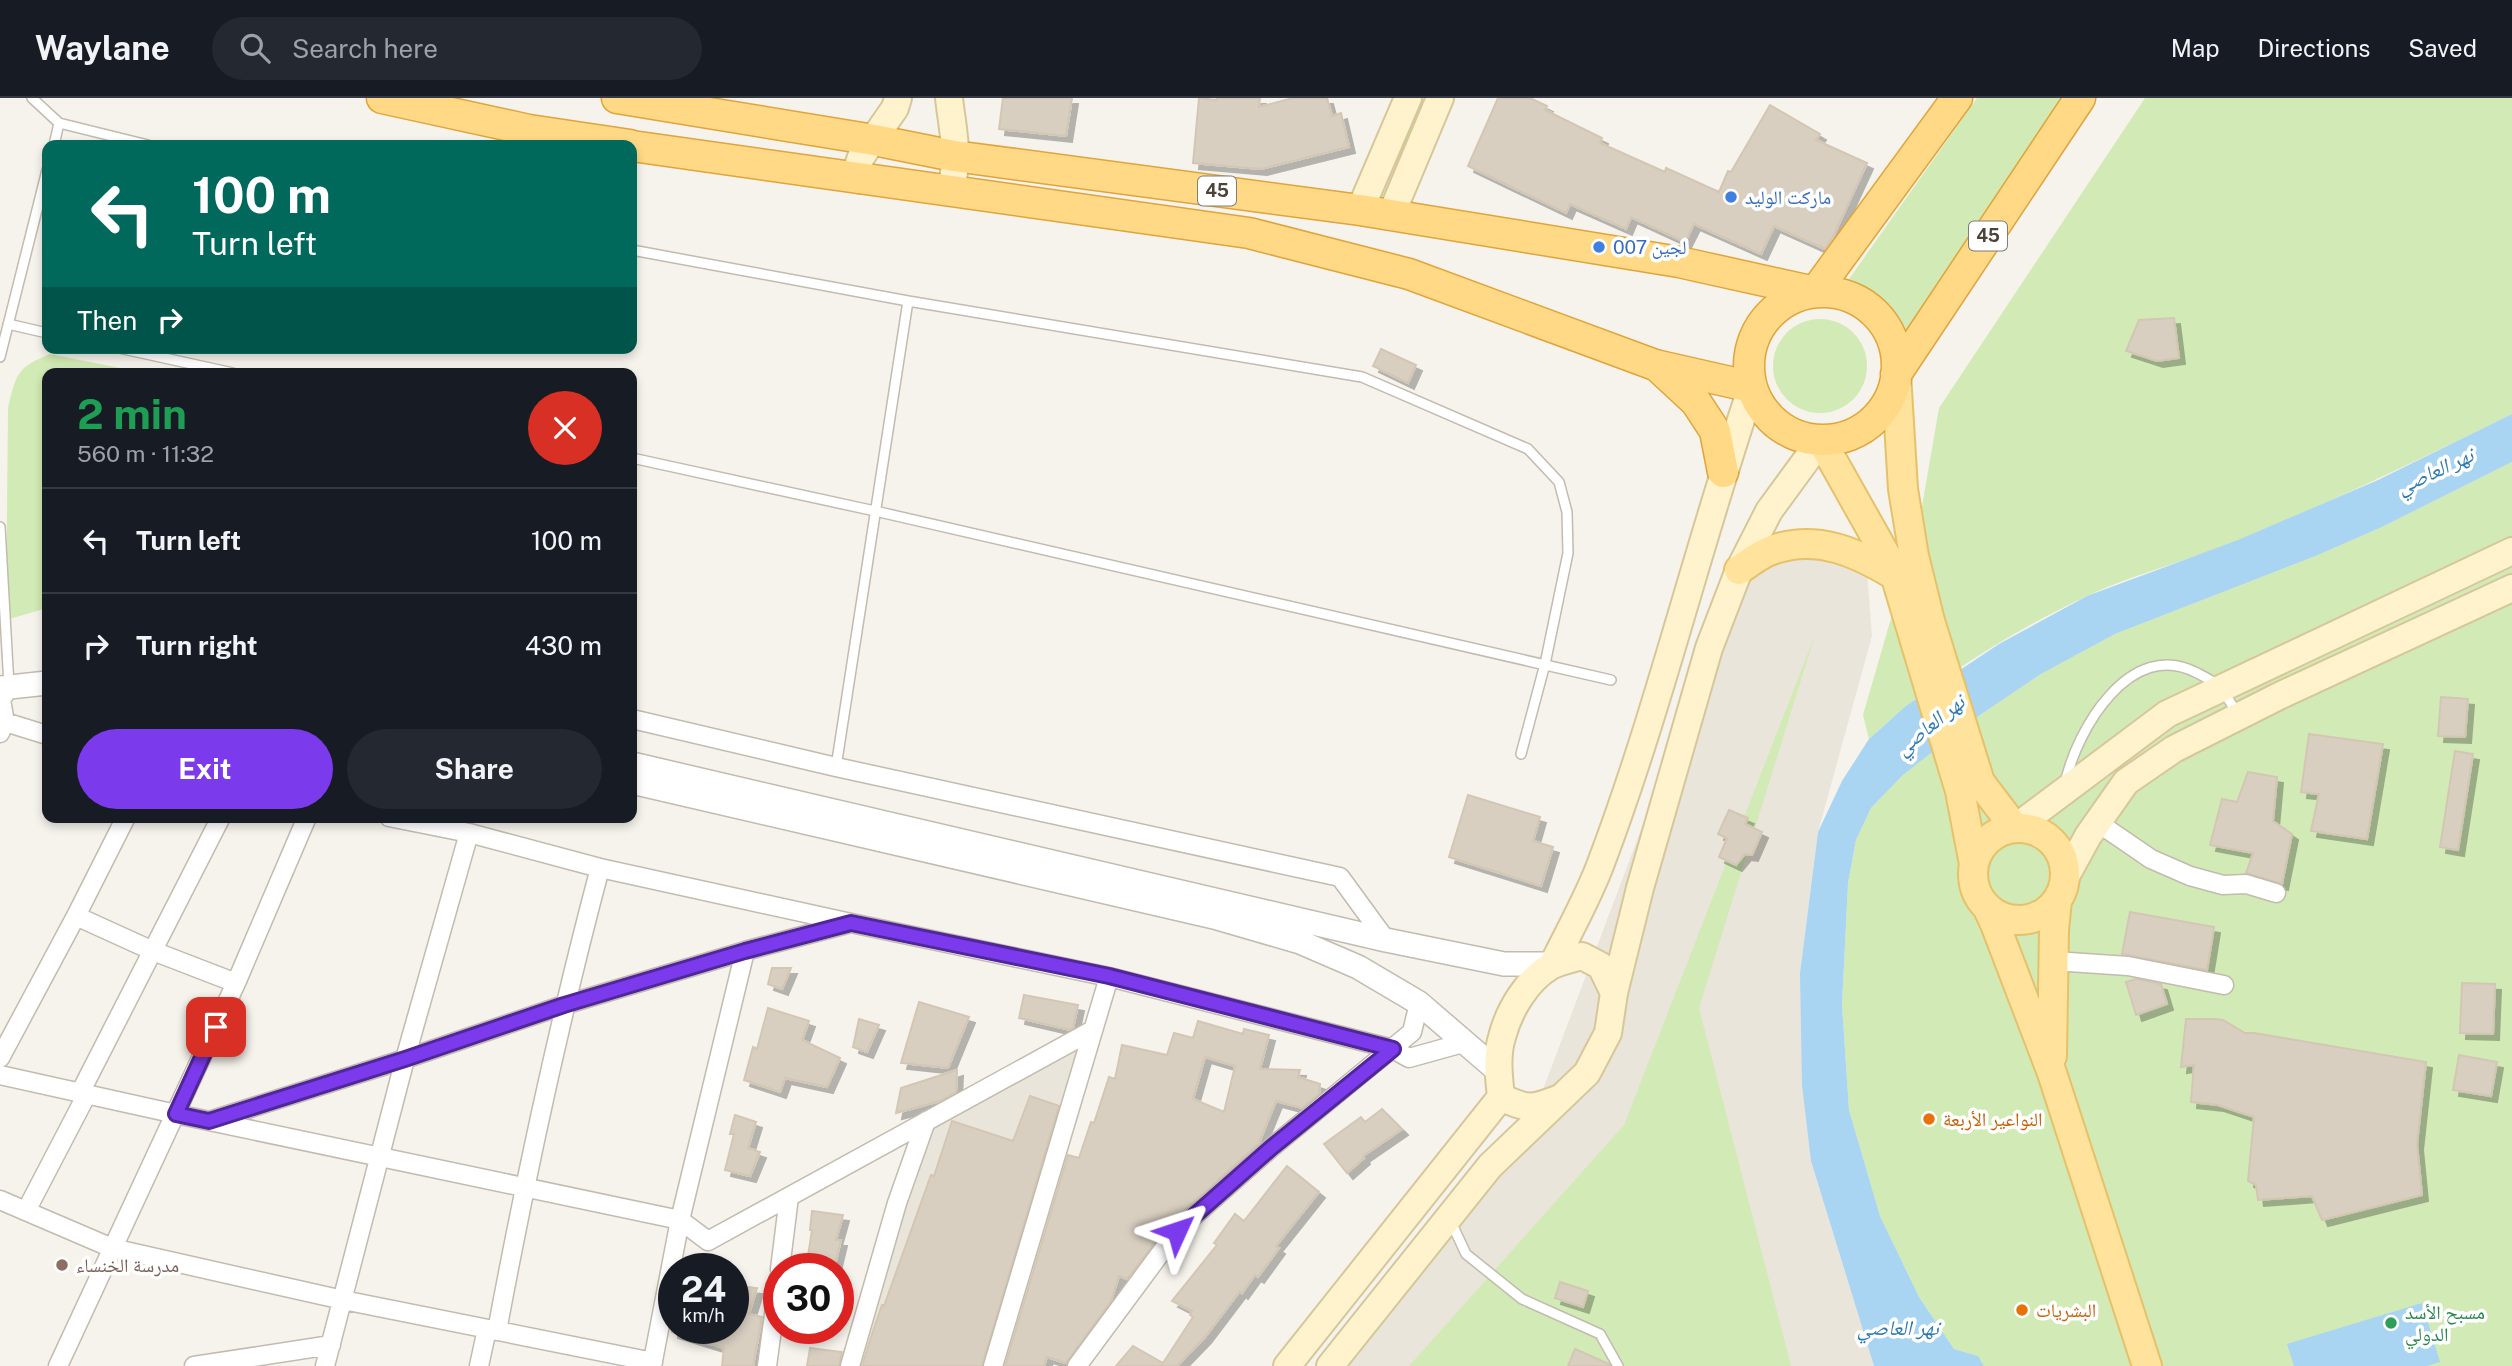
<!DOCTYPE html>
<html lang="en">
<head>
<meta charset="utf-8">
<style>
  body { margin:0; font-family:"Public Sans","Noto Naskh Arabic",sans-serif; background:#242831; color:#f1f3f6; height:100vh; display:flex; flex-direction:column; font-size:26px; white-space:nowrap }
  * { box-sizing:border-box; margin:0 }
  p { font-size:23px; color:#9ea1a6 }
  .icon { flex:none; width:38px; height:38px; fill:none; stroke:currentColor; stroke-width:2; stroke-linecap:round; stroke-linejoin:round }
  .map { position:relative; flex:1; overflow:hidden }
  .panel { position:absolute; left:42px; top:270px; width:595px; height:455px; display:flex; flex-direction:column; background:#171b24; border-radius:14px; box-shadow:0 4px 10px #0003 }
  .panel>* { flex:none }
  .top-card { position:absolute; left:42px; top:42px; width:595px; height:214px; border-radius:14px; box-shadow:0 4px 10px #0003; background:#00695c; color:#fff; overflow:hidden }
  .speed { position:absolute; left:658px; top:1155px; display:flex; gap:14px; font-size:35px; font-weight:700; text-align:center }
  .speed>* { display:grid; place-content:center; width:91px; height:91px; border-radius:50%; background:#171b24; box-shadow:0 4px 10px #0003; line-height:1 }
  .speed small { font-size:18px; font-weight:400 }
  .speed .limit { border:10px solid #d22; background:#fff; color:#111 }
  .pin { position:absolute; display:grid; place-items:center; width:60px; height:60px; color:#fff; margin:-30px; border-radius:14px; box-shadow:0 4px 10px #0006 }
  .me { position:absolute; width:77px; margin:-38px; rotate:48deg; stroke-linejoin:round; filter:drop-shadow(0 0 5px #0008) }
  .turn { display:flex; align-items:center; gap:24px; height:147px; padding:0 35px; font-size:32px }
  .turn .icon { width:91px; height:91px; stroke-width:2.5 }
  .turn b { display:block; font-size:49px; line-height:60px }
  .then { display:flex; align-items:center; height:66px; padding:0 35px; background:#0003; gap:14px; font-size:26px }
  .round { display:grid; place-items:center; flex:none; width:74px; height:74px; border-radius:37px; background:#242831 }
  .overview { display:flex; align-items:center; justify-content:space-between; height:119px; padding:0 35px }
  h1 { font-size:42px; font-weight:700; line-height:52px; color:#1e9e55 }
  .cta { display:flex; gap:14px; margin-top:auto; padding:14px 35px }
  .cta a { flex:1; height:80px; border-radius:42px; background:#7c3aed; color:#fff; font-size:28px; font-weight:700; line-height:80px; text-align:center }
  .cta a+a { background:#242831; color:#f1f3f6 }
  ul { padding:0; list-style:none }
  li { display:flex; align-items:center; gap:21px; height:105px; padding:0 35px; border-top:2px solid #363941 }
  li div { flex:1 }
  li b { display:block; font-size:26px }
  li em { font-style:normal }
  header { display:flex; align-items:center; gap:42px; box-sizing:border-box; height:98px; padding:0 35px; background:#171b24; border-bottom:2px solid #363941 }
  header strong { font-size:33px }
  nav { display:flex; gap:38px; margin-inline-start:auto; font-size:24px }
  .search { width:490px; height:63px; background:#242831; display:flex; align-items:center; gap:18px; box-sizing:border-box; padding:0 24px; border-radius:38px; color:#9ea1a6; font-size:26px }
  .map>svg:first-child { display:block }
  .residential { fill:#eae5da }
  .green { fill:#d2eab5 }
  .water { fill:#a9d4f2 }
  .building { fill:#d8cfc1; stroke:#d3c7b4; stroke-width:2; fill-rule:evenodd; filter:url(#shadow) }
  .lines { fill:none; stroke-linecap:round; stroke-linejoin:round }
  .service-casing { stroke:#c2bbae; stroke-width:12 }
  .minor-casing { stroke:#c2bbae; stroke-width:21 }
  .tertiary-casing { stroke:#c2bbae; stroke-width:26 }
  .secondary-casing { stroke:#d6c79b; stroke-width:30 }
  .primary-casing { stroke:#e6c16a; stroke-width:32 }
  .trunk-casing { stroke:#e0a43c; stroke-width:33 }
  .service { stroke:#fff; stroke-width:9 }
  .minor { stroke:#fff; stroke-width:18 }
  .tertiary { stroke:#fff; stroke-width:23 }
  .secondary { stroke:#fff3cd; stroke-width:26 }
  .primary { stroke:#ffe39c; stroke-width:28 }
  .trunk { stroke:#ffd985; stroke-width:30 }
  .route-casing { stroke:#51269a; stroke-width:18 }
  .route { stroke:#7c3aed; stroke-width:12 }
  .shop-dot { fill:#3f7fe0; stroke:#fff; stroke-width:2.5 }
  .food-dot { fill:#e8710a; stroke:#fff; stroke-width:2.5 }
  .education-dot { fill:#8d6e63; stroke:#fff; stroke-width:2.5 }
  .leisure-dot { fill:#2e9e5b; stroke:#fff; stroke-width:2.5 }
  .labels { text-anchor:middle; stroke-width:7; stroke-linejoin:round; paint-order:stroke }
  .shield { fill:#fff; stroke:#817c74; stroke-width:2 }
  .shield-label { font-size:18px; font-weight:bold; fill:#4b4439 }
  .shop-label { font-size:19px; fill:#366cbe; stroke:#fff; text-anchor:start }
  .food-label { font-size:19px; fill:#c56008; stroke:#fff; text-anchor:start }
  .education-label { font-size:19px; fill:#785e54; stroke:#fff; text-anchor:start }
  .leisure-label { font-size:19px; fill:#27864d; stroke:#fff; text-anchor:start }
  .water-label { font-size:21px; font-style:italic; fill:#2e7ab2; stroke:#fff }
</style>
</head>
<body>
<header>
<strong>Waylane</strong>
<div class="search"><svg class="icon" aria-label="search" viewBox="0 0 24 24"><circle cx="10" cy="10" r="6"/><path d="M15 15l6 6"/></svg>Search here</div>
<nav><a>Map</a><a>Directions</a><a>Saved</a></nav>
</header>
<div class="map">
<svg width="2512" height="1268" viewBox="0 0 2512 1268">
  <defs>
    <filter id="shadow"><feDropShadow dx="6" dy="6" stdDeviation="0" flood-color="#0004"/></filter>
  </defs>
  <rect width="100%" height="100%" fill="#f6f3ec"/>
  <path class="residential" d="M1800 445 1866 460 1872 538 1818 734 1800 875 1811 1063 1874 1268H1331L1536 1010 1739 472Z
    M1093 932 993 1268H852L923 1032Z"/>
  <path class="green" d="M1977 0H2062L1899 246C1884 217 1874 201 1844 188Z
    M2145 0H2512V316C2423 360 2333 403 2241 441 2191 462 2136 475 2087 498 2010 534 1931 584 1869 641L1863 617 1920 420 1939 310Z
    M1773 268a47 47 0 1 1 94 0a47 47 0 1 1-94 0Z
    M50 256 145 275H47V510L6 522 8 310C16 276 17 269 50 256Z
    M2512 364V1268H1984L1977 1258 1954 1251 1919 1199 1880 1118 1849 1012 1842 907 1848 785 1856 742 1871 710 1903 677 1980 617 2041 576 2115 536 2318 457 2382 429Z
    M1815 537 1699 910 1791 1268H1409L1624 1027Z"/>
  <path class="water" d="M2512 316V364L2382 429 2318 457 2115 536 2041 576 1980 617 1903 677 1871 710 1856 742 1848 785 1842 907 1849 1012 1880 1118 1919 1199 1954 1251 1978 1258 1984 1268H1874L1811 1063 1802 987 1800 875 1818 734 1842 683 1869 641 1906 608 1999 546 2087 498 2238 442 2378 382Z
    M2422 1205 2440 1264 2427 1268H2294L2287 1246Z"/>
  <path class="building" d="M1003 0H1072L1066 38 999 31Z
    M1199 0 1216 2 1217 0H1260L1259 9 1293 0H1327L1332 18 1341 15 1349 49 1261 71 1193 65Z
    M1498 0H1530L1547 8 1545 12 1602 40 1600 45 1665 74 1666 70 1719 94 1728 73 1731 74 1770 7 1820 36 1816 42 1867 65 1832 141 1825 151 1774 128 1761 156 1694 126 1685 144 1631 119 1626 131 1570 106 1566 115 1468 68Z
    M2174 220 2179 260 2157 263 2126 253 2139 222Z
    M1381 251 1416 267 1408 285 1373 268Z
    M2441 599 2468 601 2465 639 2438 638Z
    M2309 636 2383 646 2367 741 2311 733 2319 696 2301 694Z
    M2455 653 2473 656 2458 752 2440 749Z
    M2248 674 2277 679 2273 723 2292 736 2282 786 2246 775 2253 755 2210 747 2222 701 2237 704Z
    M1468 697 1540 719 1533 743 1553 749 1541 788 1449 759Z
    M1729 712 1748 720 1745 726 1762 734 1752 757 1745 756 1736 767 1719 759 1727 740 1718 736Z
    M2130 814 2214 829 2207 872 2122 856Z
    M772 870H791L782 891 768 886Z
    M2136 881 2161 886 2167 906 2136 917 2126 884Z
    M2462 885 2495 886 2493 936 2460 935Z
    M1024 897 1078 907 1073 930 1070 932 1019 920Z
    M919 904 969 919 948 970 901 965Z
    M768 910 809 923 802 942 840 960 827 989 785 980 780 994 744 982 753 949 757 951Z
    M859 921 879 927 867 954 853 949Z
    M2186 921H2215L2223 922 2245 935H2254L2426 964 2417 1046 2422 1097 2322 1122 2312 1098 2258 1102 2256 1087 2248 1083 2254 1019 2218 1007 2191 1004 2194 967 2181 969Z
    M1198 923 1243 936 1244 931 1269 937 1260 971 1300 972 1298 979 1320 986 1319 996 1302 1010 1276 1003 1259 1045 1165 1130 1158 1128 1152 1148 1127 1181 1119 1178 1111 1203 1066 1265 1047 1259 1044 1268H1005L1068 1057 1079 1060 1091 1024 1094 1025 1109 979 1115 981 1122 947 1167 957 1174 935 1193 940ZM1205 959 1235 968 1224 1014 1193 1001Z
    M2459 957 2497 964 2491 998 2453 992Z
    M957 972 956 994 940 1003 896 1015 901 990Z
    M1030 998 1059 1008 982 1268H862L873 1233 882 1207 884 1208 931 1077 934 1078 952 1023 1013 1043Z
    M1382 1011 1402 1031 1363 1058 1364 1060 1347 1075 1324 1046 1361 1019 1365 1024Z
    M735 1017 756 1024 748 1050 760 1054 750 1078 725 1072 734 1036H730Z
    M1287 1068 1319 1094 1276 1148 1279 1150 1258 1179 1255 1177 1242 1195 1240 1193 1205 1239 1177 1268H1116L1133 1248 1163 1265 1193 1219 1190 1217 1192 1213 1172 1203 1217 1147 1214 1145 1235 1116 1244 1123Z
    M812 1113 843 1117 836 1142H841L834 1171H806L812 1132H810Z
    M1560 1184 1588 1193 1583 1209 1555 1200Z
    M737 1188 757 1190 749 1216 762 1219 753 1268H722L724 1250 672 1234V1230H733V1211Z
    M810 1250 842 1254 839 1268H807Z
    M1575 1251 1609 1266 1610 1268H1568Z"/>
  <g class="lines">
    <defs>
      <path id="service" d="M32 0 59 25 148 47
        M54 47 59 25
        M632 152 908 203 836 669
        M908 203 1362 279 1528 351 1559 384 1567 414 1568 455 1545 566 1521 656
        M8 226 47 235
        M119 250 233 275
        M0 259 47 72
        M632 360 875 413 1611 582
        M0 429 9 588
        M2065 686C2076 632 2131 539 2197 575 2205 579 2214 583 2220 590 2227 597 2232 608 2238 617
        M1451 1124 1466 1156 1522 1201 1600 1236 1618 1268"/>
      <path id="minor" d="M632 621 836 669 1340 779 1386 842
        M5 624 47 637
        M0 635 5 624 1 602 9 589
        M389 719 469 735 600 770 851 825 1109 879 1393 951 1409 960 1463 945
        M2097 724 2151 761 2190 778 2223 787 2246 786 2276 795
        M76 818 153 853 236 885
        M2054 863 2128 868 2224 887
        M0 960 76 818 126 719
        M0 977 176 1016 680 1122 708 1143 1093 932
        M80 995 221 719
        M209 1023 405 961 564 907 745 853 847 826
        M0 1102 112 1150 343 1202 653 1264
        M26 1113 87 996
        M780 1171 789 1099
        M497 1233C526 1077 559 924 600 770
        M58 1268 236 885 307 719
        M194 1268 331 1247
        M325 1268 405 961 469 735
        M479 1268 487 1231
        M652 1268 680 1122 745 853
        M767 1268 779 1180
        M850 1268 897 1105 926 1023
        M993 1268 1109 879
        M1077 1268 1177 1133 1271 1050 1412 934 1419 905"/>
      <path id="tertiary" d="M0 590 47 585
        M632 666 1386 842 1504 866H1553
        M632 684 1214 819 1300 844 1358 869 1419 905 1498 973"/>
      <path id="secondary" d="M860 82 858 68 861 59 895 10 898 0
        M948 93C962 68 952 29 949 0
        M1360 112 1408 0
        M1391 117 1440 0
        M2015 730 2167 616 2512 453
        M2065 780 2088 738 2126 684 2174 651 2279 598 2512 490
        M1553 866C1569 833 1588 800 1601 765 1660 609 1698 446 1752 289
        M1614 895 1640 790 1709 550 1739 472 1769 413 1821 342
        M1287 1268 1501 999
        M1330 1268 1490 1068 1587 975 1608 935 1614 895 1601 868 1582 858C1572 861 1560 863 1551 868 1527 882 1509 912 1502 939 1496 958 1499 980 1501 999 1527 1012 1533 1011 1560 1000"/>
      <path id="primary" d="M1896 276 1903 391 1914 458 1930 523 1980 684 2015 730
        M1821 342 1893 470 1960 693 1974 766
        M1739 472C1749 465 1760 456 1772 452 1816 436 1856 454 1894 477
        M1973 776a46 46 0 1 1 92 0a46 46 0 1 1-92 0Z
        M1987 809 1995 826 2052 975 2147 1268
        M2052 958 2054 832 2057 802"/>
      <path id="trunk" d="M382 0 529 32 630 47
        M617 0 874 42 954 58 1360 112 1679 164 1815 194 1957 0
        M632 48 1249 135 1409 176 1655 267 1752 289
        M1749 268a74 74 0 1 1 148 0a74 74 0 1 1-148 0Z
        M1656 267 1696 304 1715 333 1723 374
        M1896 276 2080 0"/>
    </defs>
    <use href="#service" class="service-casing"/>
    <use href="#minor" class="minor-casing"/>
    <use href="#tertiary" class="tertiary-casing"/>
    <use href="#secondary" class="secondary-casing"/>
    <use href="#primary" class="primary-casing"/>
    <use href="#trunk" class="trunk-casing"/>
    <use href="#service" class="service"/>
    <use href="#minor" class="minor"/>
    <use href="#tertiary" class="tertiary"/>
    <use href="#secondary" class="secondary"/>
    <use href="#primary" class="primary"/>
    <use href="#trunk" class="trunk"/>
  </g>
  <g class="lines">
    <defs>
      <path id="route" d="M216 929 176 1016 209 1023 405 961 564 907 745 853 851 825 1109 878 1393 951 1271 1050 1177 1133"/>
    </defs>
    <use href="#route" class="route-casing"/>
    <use href="#route" class="route"/>
  </g>
  <g class="shop-dot">
    <circle cx="1731" cy="99" r="7"/>
    <circle cx="1599" cy="149" r="7"/>
  </g>
  <g class="food-dot">
    <circle cx="1929" cy="1021" r="7"/>
    <circle cx="2022" cy="1212" r="7"/>
  </g>
  <circle class="education-dot" cx="62" cy="1167" r="7"/>
  <circle class="leisure-dot" cx="2391" cy="1225" r="7"/>
  <g class="labels">
    <g class="shield">
      <rect x="1198" y="78.5" width="38" height="29" rx="5"/>
      <rect x="1969" y="123.5" width="38" height="29" rx="5"/>
    </g>
    <g class="shield-label">
      <text x="1217" y="99">45</text>
      <text x="1988" y="144">45</text>
    </g>
    <g class="shop-label">
      <text x="1745" y="106">ماركت الوليد</text>
      <text x="1613" y="156">لجين 007</text>
    </g>
    <g class="food-label">
      <text x="1943" y="1028">النواعير الأربعة</text>
      <text x="2036" y="1219">البشريات</text>
    </g>
    <g class="education-label">
      <text x="76" y="1174">مدرسة الخنساء</text>
    </g>
    <g class="leisure-label">
      <text x="2405" y="1221">مسبح الأسد<tspan x="2405" dy="22">الدولي</tspan></text>
    </g>
    <g class="water-label">
      <text transform="translate(2435 373) rotate(-25)" y="7">نهر العاصي</text>
      <text transform="translate(1930 627) rotate(-39)" y="7">نهر العاصي</text>
      <text x="1898" y="1237">نهر العاصي</text>
    </g>
  </g>
</svg>
<div class="speed"><div>24<small>km/h</small></div><div class="limit">30</div></div>
<div class="pin" style="left:216px;top:929px;background:#d93025"><svg class="icon" aria-label="arrive" viewBox="0 0 24 24"><path d="M6 21V4h12l-3 4 3 4H6"/></svg></div>
<svg class="me" style="left:1177px;top:1133px" viewBox="-20 -20 40 40"><path d="M0-17L14 15 0 8-14 15z" fill="#7c3aed" stroke="#fff" stroke-width="4"/></svg>
<div class="top-card">
<div class="turn"><svg class="icon" aria-label="left" viewBox="0 0 24 24"><path d="M17 20v-9H6M10 6l-5 5 5 5"/></svg><div><b>100 m</b>Turn left</div></div>
<div class="then">Then<svg class="icon" aria-label="right" viewBox="0 0 24 24"><path d="M7 20v-9h11M14 6l5 5-5 5"/></svg></div>
</div>
<section class="panel">
<div class="overview"><div><h1>2 min</h1><p>560 m · 11:32</p></div><a class="round" style="background:#d93025;color:#fff"><svg class="icon" aria-label="close" viewBox="0 0 24 24"><path d="M6 6l12 12M18 6L6 18"/></svg></a></div>
<ul>
<li><svg class="icon" aria-label="left" viewBox="0 0 24 24"><path d="M17 20v-9H6M10 6l-5 5 5 5"/></svg><div><b>Turn left</b></div><em>100 m</em></li>
<li><svg class="icon" aria-label="right" viewBox="0 0 24 24"><path d="M7 20v-9h11M14 6l5 5-5 5"/></svg><div><b>Turn right</b></div><em>430 m</em></li>
</ul>
<div class="cta"><a>Exit</a><a>Share</a></div>
</section>
</div>
</body>
</html>
